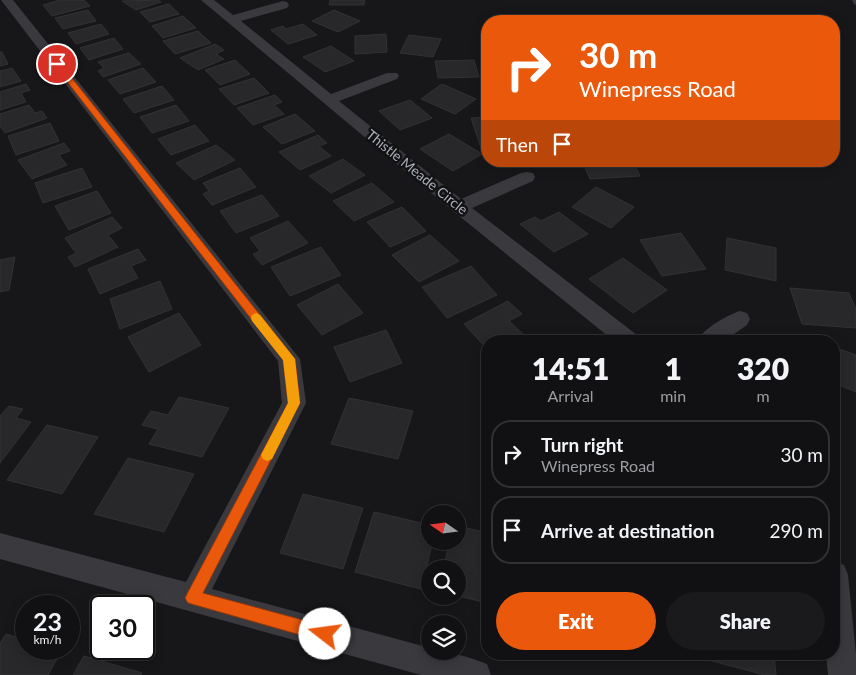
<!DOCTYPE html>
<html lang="en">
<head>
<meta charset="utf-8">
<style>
  body { margin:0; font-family:Lato,sans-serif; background:#1a1a1c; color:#f1f3f6; height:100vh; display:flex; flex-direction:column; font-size:19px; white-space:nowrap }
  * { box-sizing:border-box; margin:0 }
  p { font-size:16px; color:#9c9da0 }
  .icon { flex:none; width:28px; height:28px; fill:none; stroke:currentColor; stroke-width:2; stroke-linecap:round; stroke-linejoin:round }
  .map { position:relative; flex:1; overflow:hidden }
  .drawer { position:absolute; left:481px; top:335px; width:359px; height:325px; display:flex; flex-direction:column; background:#111113; border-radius:20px; box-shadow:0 2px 12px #0003,0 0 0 1px #303133 }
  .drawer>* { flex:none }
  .hud { position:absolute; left:481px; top:15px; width:359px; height:152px; border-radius:20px; box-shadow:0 2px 12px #0003,0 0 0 1px #303133; background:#ea580c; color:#fff; overflow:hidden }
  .needle { width:32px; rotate:284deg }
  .fabs { position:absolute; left:421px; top:505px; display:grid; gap:10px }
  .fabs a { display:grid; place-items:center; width:45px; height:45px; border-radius:50%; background:#111113; box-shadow:0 2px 12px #0003,0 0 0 1px #303133; font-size:25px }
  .speed { position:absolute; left:15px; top:595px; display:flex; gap:10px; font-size:25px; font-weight:700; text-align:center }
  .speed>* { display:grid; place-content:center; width:65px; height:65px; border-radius:50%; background:#111113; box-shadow:0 2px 12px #0003,0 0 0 1px #303133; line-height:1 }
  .speed small { font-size:12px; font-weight:400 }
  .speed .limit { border:2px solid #111; border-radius:8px; background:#fff; color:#111 }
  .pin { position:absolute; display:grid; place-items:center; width:42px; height:42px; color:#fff; margin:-21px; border:2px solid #fff; border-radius:50%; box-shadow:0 1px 5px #0007 }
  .me { position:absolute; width:55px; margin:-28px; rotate:285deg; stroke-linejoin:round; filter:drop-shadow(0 0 4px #0008) }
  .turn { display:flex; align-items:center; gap:18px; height:105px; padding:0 15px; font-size:22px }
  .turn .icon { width:65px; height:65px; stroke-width:2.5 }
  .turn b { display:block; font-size:35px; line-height:42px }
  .then { display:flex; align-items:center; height:48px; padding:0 15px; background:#0003; gap:10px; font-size:19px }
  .eta { display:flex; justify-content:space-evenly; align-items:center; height:85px; text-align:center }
  .eta b { font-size:30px; font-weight:800; line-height:35px }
  .cta { display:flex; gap:10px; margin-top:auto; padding:10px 15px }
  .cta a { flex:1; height:58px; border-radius:30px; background:#ea580c; color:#fff; font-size:20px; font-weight:800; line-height:58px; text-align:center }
  .cta a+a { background:#1a1a1c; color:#f1f3f6 }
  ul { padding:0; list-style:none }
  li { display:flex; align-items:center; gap:15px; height:68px; margin:0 10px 8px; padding:0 5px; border:2px solid #303133; border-radius:20px }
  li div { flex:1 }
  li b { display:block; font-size:19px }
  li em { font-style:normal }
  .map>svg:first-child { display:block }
  .building { fill:#28282a; stroke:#323235 }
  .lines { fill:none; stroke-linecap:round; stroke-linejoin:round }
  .service { fill:#39393e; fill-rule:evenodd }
  .minor { fill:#39393e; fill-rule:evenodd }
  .route { fill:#ea580c; stroke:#983908 }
  .slow { fill:#f59e0b }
  .labels { text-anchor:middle; stroke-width:5; stroke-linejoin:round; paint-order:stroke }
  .far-street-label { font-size:14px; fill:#aaafb9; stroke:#121214 }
</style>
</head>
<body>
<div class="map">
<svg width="856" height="675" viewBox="0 0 856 675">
  <rect width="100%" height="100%" fill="#171719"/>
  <path class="building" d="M60 0H84L90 6 52 16 43 5Z
    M158 0 161 2 136 10 122 1Z
    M330 0H365L364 5H329Z
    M169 4 179 14 150 22 140 12Z
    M88 10 96 21 63 29 55 18Z
    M334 10 360 21 338 32 312 21Z
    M183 16 196 28 163 38 152 26Z
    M101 24 109 34 76 44 68 33Z
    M303 24 317 35 288 44 271 30 283 26 286 29Z
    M198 31 211 43 175 54 163 41Z
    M386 34 387 52 355 54V36Z
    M409 35 441 39 433 57 400 53Z
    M114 38 123 49 89 60 80 48Z
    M215 44 224 50 216 54 224 59 198 70 180 58Z
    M331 46 354 61 325 72 303 57Z
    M0 52H2L8 64 0 66Z
    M129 53 141 64 103 77 98 71 104 68 98 62Z
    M235 60 250 74 220 85 205 70Z
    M474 60 479 77 438 78 435 61Z
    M12 68 21 81 0 87V71Z
    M143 68 156 82 120 94 108 80Z
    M254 78 269 93 234 105 219 89Z
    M26 84 30 90 21 93 26 102 0 110V92Z
    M442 84 476 99 455 114 421 99Z
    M162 86 174 100 134 113 123 99Z
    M275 95 282 102 274 105 284 114 253 125 237 108Z
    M410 100 432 118 400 130 379 111Z
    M29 105 35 113 42 111 47 118 5 133 0 126V114Z
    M176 105 189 121 152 133 140 117Z
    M295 114 315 131 282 144 263 127Z
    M488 117V145H480L471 118Z
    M50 123 59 141 16 155 8 136Z
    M195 125 209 141 171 155 158 139Z
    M449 134 482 154 453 171 420 149Z
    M318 135 327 143 319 146 331 156 300 170 279 152Z
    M64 143 70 151 59 155 67 165 32 179 18 160Z
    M216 145 235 160 194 180 176 163Z
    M343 159 365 175 331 193 309 176Z
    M582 161H633L640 176 590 179Z
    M82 168 92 187 43 203 35 183Z
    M240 168 256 187 212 205 203 194 209 191 203 183Z
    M372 183 394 202 354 221 333 201Z
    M596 187 634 207 611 228 572 207Z
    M97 191 111 213 69 230 55 206Z
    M262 195 279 216 236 233 220 211Z
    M402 207 426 231 390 247 367 222Z
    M559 212 588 234 554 252 520 224 535 217 541 221Z
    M112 217 122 228 108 235 118 247 75 267 68 257 76 253 65 238Z
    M288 221 308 243 262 265 253 254 260 251 250 238Z
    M681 233 706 269 662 276 640 240Z
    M430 235 459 261 419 282 392 255Z
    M727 238 776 248V281L725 270Z
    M321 247 341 275 290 296 271 267Z
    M138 249 146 260 131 266 138 278 100 294 88 269Z
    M15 257 9 290 0 292V260Z
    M623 258 667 290 633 313 589 279Z
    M471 266 497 295 447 318 422 287Z
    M160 281 172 309 120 329 110 299Z
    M338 284 363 313 322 335 297 305Z
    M790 288 849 293 856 309V328L802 324Z
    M508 301 522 314 509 321 525 336 515 341H488V350L464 324Z
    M179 313 201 345 149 372 128 337Z
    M386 330 402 363 350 382 334 347Z
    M834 347 856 355V392L834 383Z
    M179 397 229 408 202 457 149 444 158 429 142 425 151 411 168 415Z
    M349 398 413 411 398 459 331 444Z
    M9 406 23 409 16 418 31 422 0 463V416Z
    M47 425 98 437 62 494 7 480Z
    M128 458 194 474 164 532 94 514Z
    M303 494 363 508 343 569 280 553Z
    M374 512 430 525V541H433L421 589 355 572Z
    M458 526 488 533V603L458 596V569H443L450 541H458Z
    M6 634 26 640V649L62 650 48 675H0V643Z
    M693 654H774L776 675H765L693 656Z
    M84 656 142 673 141 675H73Z"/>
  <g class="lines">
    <path class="service" d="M852 0H856V5L854 4Z"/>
    <path class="minor" d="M1 0H13L300 359 306 403 212 589 430 648V651C450 651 469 657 487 664L491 675H421L0 559V533L186 582 282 403 278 361Z
      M201 0H214L233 15 283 1 287 2 289 5 287 8 241 21 331 94 387 73H397L399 76 397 79 339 101 461 199 521 173 527 172 533 173 535 177 533 181 472 208 637 335 640 341H614L453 211Z
      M740 311 747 313 750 319 747 325 724 341H697C703 329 727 315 740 311Z
      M834 561 844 565 848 575 856 654V675H828L826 654H834Z"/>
  </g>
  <path class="route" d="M55 63H60L295 359 300 403 203 593 325 626 331 628 333 634 331 639 325 642 188 603 185 598 188 592 288 403 283 360 55 66Z"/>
  <path class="slow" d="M256 313 260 315 295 359 300 403 272 459 267 461 263 459 261 455 288 403 283 360 252 321 251 318 252 315Z"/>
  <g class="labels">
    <g class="far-street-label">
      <text transform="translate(417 172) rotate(39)" y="5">Thistle Meade Circle</text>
    </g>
  </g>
</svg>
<div class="fabs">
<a><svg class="needle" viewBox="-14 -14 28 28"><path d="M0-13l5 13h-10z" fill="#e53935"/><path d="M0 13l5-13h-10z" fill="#9c9da0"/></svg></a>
<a><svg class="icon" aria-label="search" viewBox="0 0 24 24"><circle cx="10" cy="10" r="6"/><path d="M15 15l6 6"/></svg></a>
<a><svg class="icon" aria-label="layers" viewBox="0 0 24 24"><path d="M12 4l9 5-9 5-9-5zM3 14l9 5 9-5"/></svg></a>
</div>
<div class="speed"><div>23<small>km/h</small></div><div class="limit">30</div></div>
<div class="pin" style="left:57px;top:64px;background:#d93025"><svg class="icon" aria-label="arrive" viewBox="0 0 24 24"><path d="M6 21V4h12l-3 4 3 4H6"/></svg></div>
<svg class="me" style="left:325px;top:634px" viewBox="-20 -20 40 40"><circle r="19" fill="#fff"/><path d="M0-13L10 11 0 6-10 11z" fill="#ea580c"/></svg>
<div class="hud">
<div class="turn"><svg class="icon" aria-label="right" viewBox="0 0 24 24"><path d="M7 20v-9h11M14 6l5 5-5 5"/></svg><div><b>30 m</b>Winepress Road</div></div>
<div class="then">Then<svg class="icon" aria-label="arrive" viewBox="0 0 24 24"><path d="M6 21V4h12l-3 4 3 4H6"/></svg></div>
</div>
<section class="drawer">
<div class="eta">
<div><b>14:51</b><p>Arrival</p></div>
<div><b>1</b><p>min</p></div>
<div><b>320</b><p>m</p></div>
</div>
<ul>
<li><svg class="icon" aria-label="right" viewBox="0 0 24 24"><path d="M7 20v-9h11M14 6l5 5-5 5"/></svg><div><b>Turn right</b><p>Winepress Road</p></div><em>30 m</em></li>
<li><svg class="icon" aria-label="arrive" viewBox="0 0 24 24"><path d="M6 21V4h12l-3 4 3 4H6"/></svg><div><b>Arrive at destination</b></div><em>290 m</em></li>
</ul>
<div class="cta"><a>Exit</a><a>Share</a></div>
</section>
</div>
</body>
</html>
